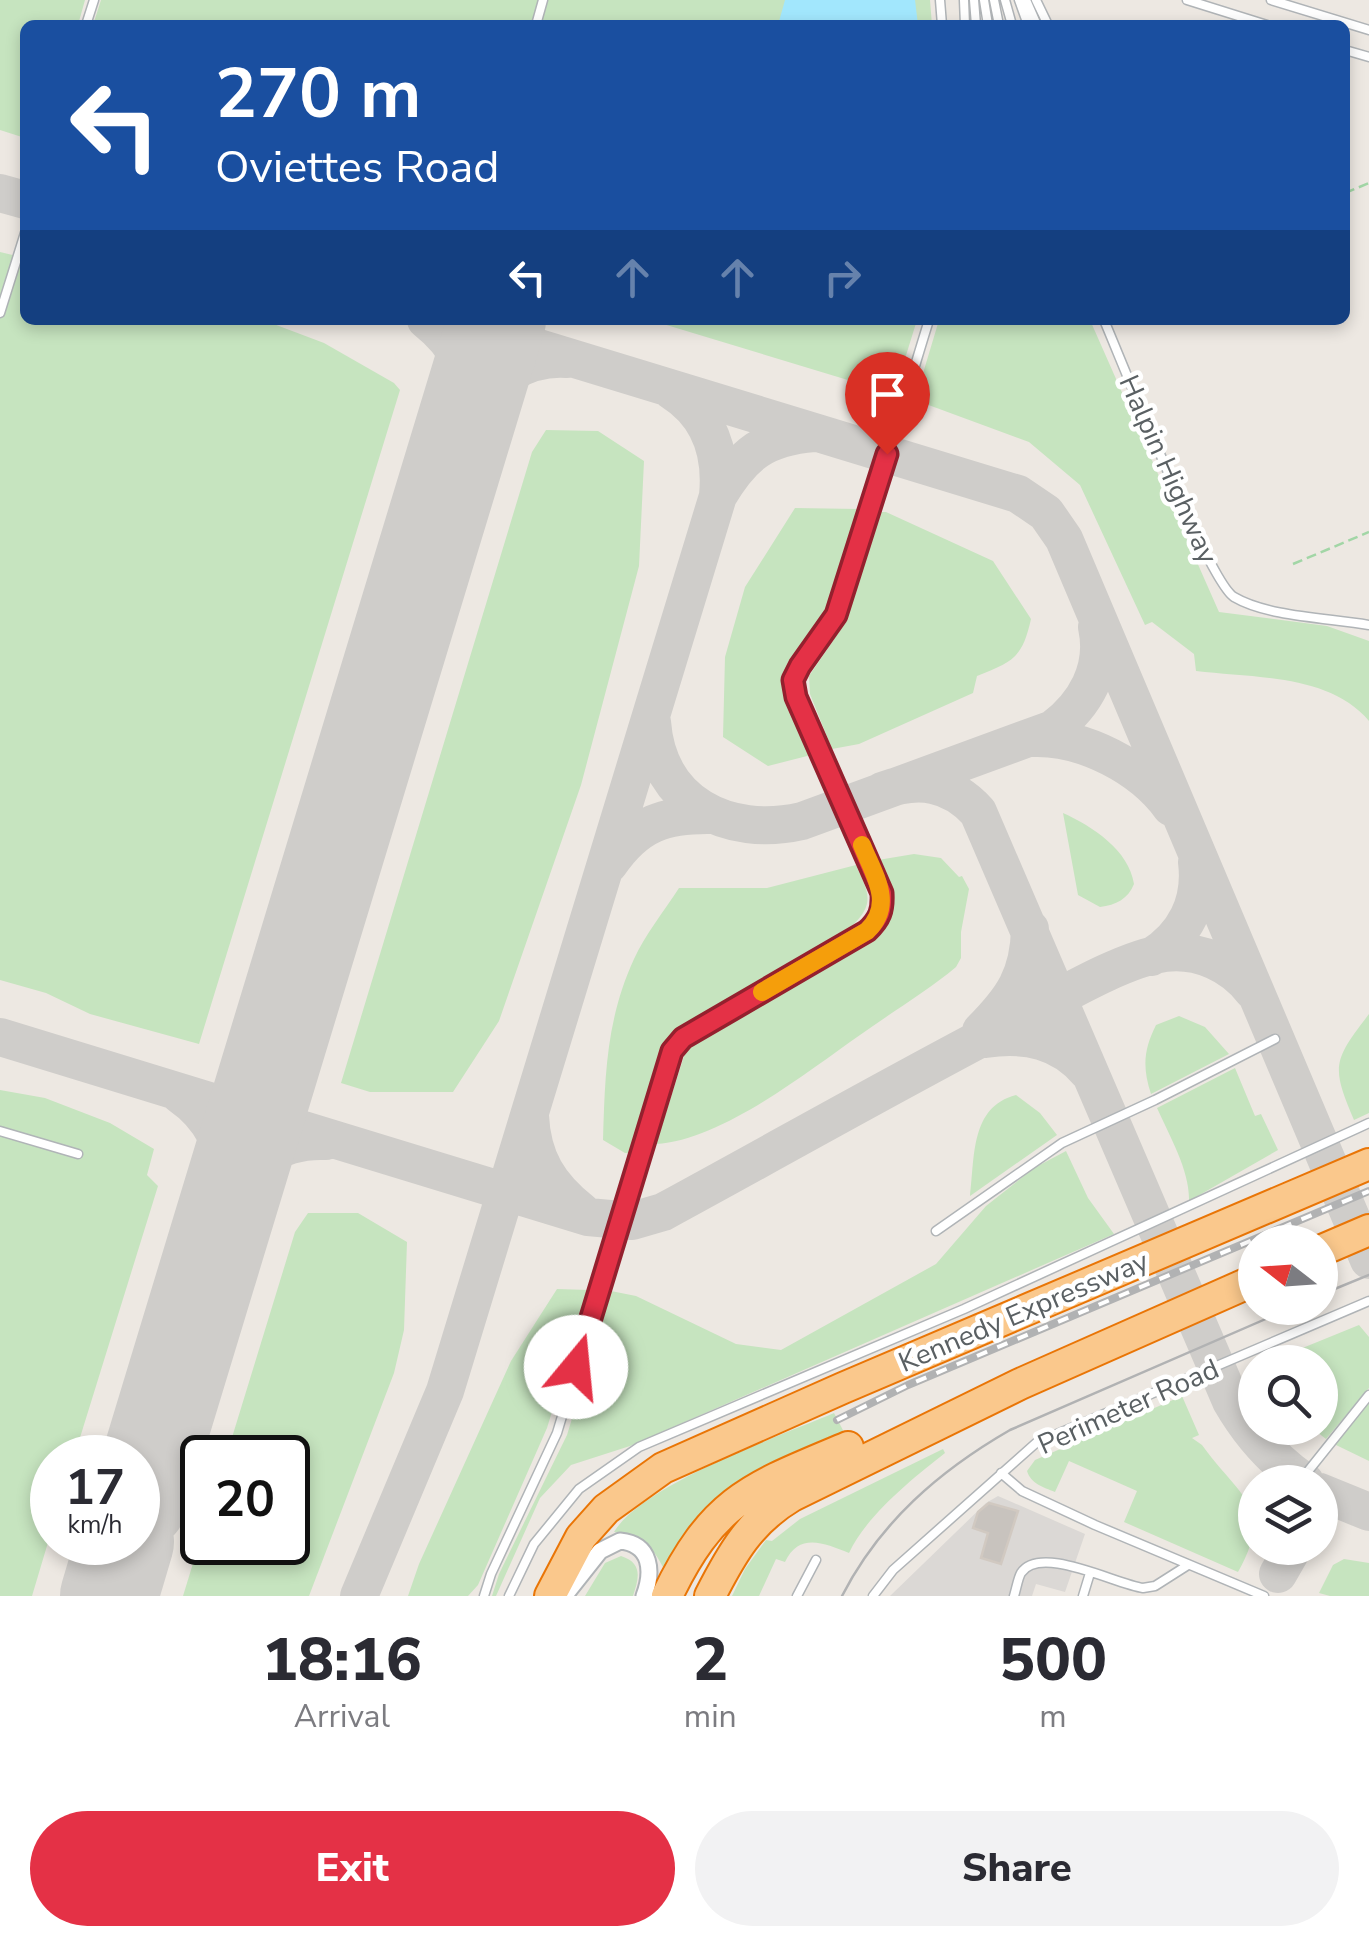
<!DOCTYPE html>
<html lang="en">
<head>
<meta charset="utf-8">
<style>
  body { margin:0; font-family:"Nunito Sans",sans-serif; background:#f2f2f3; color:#2b2b33; height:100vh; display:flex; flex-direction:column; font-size:38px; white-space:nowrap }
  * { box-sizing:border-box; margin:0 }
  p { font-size:32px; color:#7c7c81 }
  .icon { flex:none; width:55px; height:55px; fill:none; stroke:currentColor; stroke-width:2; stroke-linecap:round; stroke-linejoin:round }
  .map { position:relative; height:1596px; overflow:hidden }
  .side { display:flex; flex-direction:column; background:#fff; flex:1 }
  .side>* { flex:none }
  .banner { position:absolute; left:20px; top:20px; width:1330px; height:305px; border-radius:15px; box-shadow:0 5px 15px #0003; background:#1a4fa0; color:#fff; overflow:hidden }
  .needle { width:65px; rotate:287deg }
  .fabs { position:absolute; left:1238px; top:1225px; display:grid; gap:20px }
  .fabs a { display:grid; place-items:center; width:100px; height:100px; border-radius:50%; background:#fff; box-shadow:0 5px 15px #0003; font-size:50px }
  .speed { position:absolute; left:30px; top:1435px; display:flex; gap:20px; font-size:50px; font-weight:700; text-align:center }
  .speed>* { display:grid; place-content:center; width:130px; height:130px; border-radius:50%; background:#fff; box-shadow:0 5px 15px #0003; line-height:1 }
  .speed small { font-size:25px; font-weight:400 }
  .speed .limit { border:5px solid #111; border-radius:15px; background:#fff; color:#111 }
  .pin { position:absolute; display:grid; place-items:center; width:85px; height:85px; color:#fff; margin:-102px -42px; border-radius:50% 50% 50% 0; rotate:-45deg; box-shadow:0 0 10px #0007 }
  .pin .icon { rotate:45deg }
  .me { position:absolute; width:110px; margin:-55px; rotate:17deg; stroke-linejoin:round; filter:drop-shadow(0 0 8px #0008) }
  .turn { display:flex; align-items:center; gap:35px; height:210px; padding:0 30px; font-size:45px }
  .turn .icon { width:130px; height:130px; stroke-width:2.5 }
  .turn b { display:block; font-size:70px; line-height:85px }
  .lanes { display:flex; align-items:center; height:95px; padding:0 30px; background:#0003; justify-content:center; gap:50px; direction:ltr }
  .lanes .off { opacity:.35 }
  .eta { display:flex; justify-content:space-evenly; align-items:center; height:170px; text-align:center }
  .eta b { font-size:60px; font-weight:800; line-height:70px }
  .cta { display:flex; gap:20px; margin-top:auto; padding:20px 30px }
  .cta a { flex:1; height:115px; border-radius:60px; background:#e43146; color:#fff; font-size:40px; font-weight:800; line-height:115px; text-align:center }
  .cta a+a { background:#f2f2f3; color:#2b2b33 }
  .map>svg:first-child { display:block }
  .industrial { fill:#dbd8d5 }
  .green { fill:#c6e4bf }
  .water { fill:#a2e7fd }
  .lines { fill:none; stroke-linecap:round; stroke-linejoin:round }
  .taxiway { stroke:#cfcdca; stroke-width:38 }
  .runway { stroke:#cfcdca; stroke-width:98 }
  .building { fill:#c8c3be; stroke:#d1c9c1; stroke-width:2.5 }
  .lane-casing { stroke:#b0b4b7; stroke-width:11 }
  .street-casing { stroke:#b0b4b7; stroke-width:19 }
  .highway-casing { stroke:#e97506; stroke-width:34 }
  .path { stroke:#a2d6a6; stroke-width:2.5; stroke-dasharray:10 5; stroke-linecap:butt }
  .lane { stroke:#fff; stroke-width:8 }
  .street { stroke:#fff; stroke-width:15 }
  .highway { stroke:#fac88c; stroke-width:30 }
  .tram { stroke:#b1b2b3; stroke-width:2.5 }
  .rail-casing { stroke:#b1b2b3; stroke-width:8 }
  .rail { stroke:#fff; stroke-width:4; stroke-dasharray:11; stroke-linecap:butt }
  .route-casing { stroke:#94202e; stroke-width:25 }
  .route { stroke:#e43146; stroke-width:18 }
  .slow { stroke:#f59e0b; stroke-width:18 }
  .labels { text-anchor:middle; stroke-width:9; stroke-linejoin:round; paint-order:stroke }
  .street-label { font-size:28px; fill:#5a6063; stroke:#fff }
</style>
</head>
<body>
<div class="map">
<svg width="1369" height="1596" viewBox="0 0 1369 1596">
  <rect width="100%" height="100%" fill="#ede8e2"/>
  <path class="industrial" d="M998 1496 1085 1534 1065 1592 1036 1584 1032 1596H890L986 1503Z"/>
  <path class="green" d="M0 0H85L78 25H25V138L0 130Z
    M101 0H930L932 25H93Z
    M0 252 25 258V320H263L324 343 394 383 400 390 199 1044 90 1014 46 993 0 980Z
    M650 320H917L894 394Z
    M939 320H1090L1219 612 1327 626 1369 641V721C1330 674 1253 678 1196 671L1194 654 1152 622 1145 625 1080 485 1029 442 915 400Z
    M546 430 598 431 644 461 639 566 581 785 499 1021 453 1092H370L341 1083 532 452Z
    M795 508 859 509 828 608 785 673V693L811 755 768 766 723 737 725 657 745 587Z
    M880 512H886L993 561 1031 619C1022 659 1013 661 977 676L973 693 859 744 832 749 810 694 809 676 846 622Z
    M1063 813C1092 826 1129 850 1134 884 1128 899 1116 905 1100 907L1078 895Z
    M914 854 941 858 959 877 962 876 969 889 961 932V958L956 967C926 992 892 1012 860 1035 807 1072 722 1140 656 1144L686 1050 877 937C900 910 889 890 878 860Z
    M856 865C868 892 876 903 852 926L676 1030C650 1062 643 1113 631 1153H625L603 1140C605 1076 606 1020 634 959 645 935 664 911 679 888H767Z
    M1369 1014V1113L1354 1120C1331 1066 1333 1061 1369 1014Z
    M1179 1016 1205 1027 1229 1054 1151 1094C1142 1067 1144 1049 1156 1025Z
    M1235 1068 1255 1116 1261 1114 1278 1150 1189 1201C1190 1171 1170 1137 1157 1108Z
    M0 1090 45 1098 110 1123 154 1149 147 1175 158 1186 74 1457 52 1458V1529L32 1596H0Z
    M1016 1095 1040 1113 1057 1135 970 1196C975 1157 970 1107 1016 1095Z
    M1066 1151 1088 1198 1114 1234 630 1446 571 1465 540 1498 496 1596H492L499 1574 567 1435 611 1291 636 1296 736 1344 781 1350 936 1264 986 1206 1034 1168Z
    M308 1213H358L407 1242 404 1330 394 1373 309 1596H183L202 1534V1542H288V1458L226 1457 295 1232Z
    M557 1289 589 1290 547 1428 478 1585 468 1596H408L419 1564 511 1361Z
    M1359 1325 1369 1337V1388L1326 1439 1312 1428H1320V1362H1268Z
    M1182 1396 1199 1435 1192 1438 1202 1445C1239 1497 1275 1506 1238 1572L1124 1522 1137 1491 1069 1461 1055 1492C1043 1487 1031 1484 1027 1471L1035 1460Z
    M1369 1399V1461L1336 1445V1442Z
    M834 1413 845 1434 706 1512 683 1538 664 1569C653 1547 641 1534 614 1532 642 1485 780 1436 834 1413Z
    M943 1449 945 1453C913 1478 866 1516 849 1553 824 1543 799 1532 785 1562L776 1559 759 1596H732L745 1569 766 1540 772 1541 800 1519Z
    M621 1556C643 1563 639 1578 633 1596H585L605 1563Z
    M1344 1559 1369 1563V1596H1330L1319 1593 1333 1565Z"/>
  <path class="water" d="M785 0H915L918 25H778Z"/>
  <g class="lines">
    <path class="taxiway" d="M0 193 25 200
      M426 320C461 348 468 371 467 414
      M447 320 1018 494 1046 513 1064 539 1369 1260
      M467 414C493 382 522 356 567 359
      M718 496C743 454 764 437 814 433
      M652 722C658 803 727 838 802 821L1053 729C1085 705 1106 669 1097 627
      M1035 738C1084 737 1142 767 1171 807
      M882 791C918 777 951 782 978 812L1231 1401C1250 1434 1274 1461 1305 1482
      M609 864C637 823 665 814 713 815
      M1151 957C1185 936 1202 902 1197 862
      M981 1031C1013 999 1029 976 1030 929
      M0 1037 588 1217 632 1221 663 1212C779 1149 895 1083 1012 1022 1053 1001 1121 959 1165 953 1199 949 1232 964 1253 991
      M985 1039C1025 1033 1061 1040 1088 1072
      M180 1095C219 1122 232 1162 226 1208
      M530 1116C532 1159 549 1186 582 1212
      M226 1210C249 1166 273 1139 326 1141
      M1320 1492 1369 1512
      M1278 1574 1293 1548
      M359 1596 445 1391 718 496C722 454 710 415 672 391"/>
    <path class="runway" d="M138 1502 497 320
      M109 1596 125 1542"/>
  </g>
  <path class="building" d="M989 1503 1018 1511 1001 1564 981 1558 988 1533 973 1528 978 1512Z"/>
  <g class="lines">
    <defs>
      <path id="lane" d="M940 0 942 25
        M964 0 965 25
        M974 0 976 25
        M984 0 988 25
        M994 0 999 25
        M1005 0 1012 25
        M1019 0 1028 25
        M1026 0 1037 25
        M1036 0 1048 25
        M1187 0 1267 25
        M1271 0 1369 30
        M86 25 94 0
        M536 25 543 0
        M1345 50 1369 57
        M0 313 25 233
        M1104 320C1122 362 1209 582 1234 597 1268 617 1329 618 1369 625
        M0 1131 78 1154
        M936 1231 1062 1143 1155 1100 1275 1039
        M1001 1473 1022 1491 1095 1525 1264 1596
        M1301 1480 1369 1395
        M484 1596 491 1574 557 1433 672 1051 683 1038 867 931C880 919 883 910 882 893L846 806 796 697C789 658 826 642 838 609 873 515 899 416 929 320
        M509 1596 534 1544 579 1489 639 1447 964 1309 1369 1123
        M797 1596 816 1560
        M873 1596 893 1570 1036 1443 1369 1301
        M1014 1596C1016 1590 1018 1578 1021 1573 1040 1544 1115 1584 1143 1588L1155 1586 1188 1565
        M1083 1596 1090 1573"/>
      <path id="street" d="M566 1594 600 1551 620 1541C652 1544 653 1572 644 1596"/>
      <path id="highway" d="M1320 1251 1369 1230
        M550 1596 581 1537 606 1509 663 1468 843 1388 1369 1164
        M667 1596C714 1498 753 1487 848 1447
        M710 1596C732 1553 750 1521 792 1496L1020 1384 1255 1280"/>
    </defs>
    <use href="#lane" class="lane-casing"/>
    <use href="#street" class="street-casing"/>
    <use href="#highway" class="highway-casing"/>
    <path class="path" d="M1345 193 1369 183
      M1293 564 1369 532"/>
    <use href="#lane" class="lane"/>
    <use href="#street" class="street"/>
    <use href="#highway" class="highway"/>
    <path class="tram" d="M1320 1295 1369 1275
      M842 1596C880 1522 939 1471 1010 1430L1291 1308"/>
    <defs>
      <path id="rail" d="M837 1420 908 1385 1369 1191"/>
    </defs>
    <use href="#rail" class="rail-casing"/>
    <use href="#rail" class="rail"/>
  </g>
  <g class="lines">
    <defs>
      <path id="route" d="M576 1367 672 1051 683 1038 867 931C880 919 883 910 882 893L796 697 793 680 800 666 836 615 887 454"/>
    </defs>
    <use href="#route" class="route-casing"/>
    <use href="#route" class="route"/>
    <path class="slow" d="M762 992 867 931C895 904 874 875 862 845"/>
  </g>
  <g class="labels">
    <g class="street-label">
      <text transform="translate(1169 469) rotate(66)" y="10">Halpin Highway</text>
      <text transform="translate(1023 1311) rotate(-23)" y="10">Kennedy Expressway</text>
      <text transform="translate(1128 1406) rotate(-24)" y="10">Perimeter Road</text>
    </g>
  </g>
</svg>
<div class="fabs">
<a><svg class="needle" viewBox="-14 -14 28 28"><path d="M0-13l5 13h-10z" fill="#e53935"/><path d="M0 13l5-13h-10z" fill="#7c7c81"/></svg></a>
<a><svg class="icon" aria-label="search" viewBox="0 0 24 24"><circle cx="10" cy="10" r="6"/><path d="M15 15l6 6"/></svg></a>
<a><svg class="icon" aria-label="layers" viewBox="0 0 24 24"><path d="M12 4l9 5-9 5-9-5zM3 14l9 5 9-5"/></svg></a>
</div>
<div class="speed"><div>17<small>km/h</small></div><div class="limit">20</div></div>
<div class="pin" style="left:887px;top:454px;background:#d93025"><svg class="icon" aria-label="arrive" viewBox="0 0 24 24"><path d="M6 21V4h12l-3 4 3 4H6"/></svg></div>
<svg class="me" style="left:576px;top:1367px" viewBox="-20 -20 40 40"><circle r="19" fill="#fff"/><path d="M0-13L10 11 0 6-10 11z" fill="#e43146"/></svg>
<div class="banner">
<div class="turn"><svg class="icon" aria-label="left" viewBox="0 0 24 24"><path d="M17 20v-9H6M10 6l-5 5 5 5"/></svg><div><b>270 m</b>Oviettes Road</div></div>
<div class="lanes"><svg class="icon" aria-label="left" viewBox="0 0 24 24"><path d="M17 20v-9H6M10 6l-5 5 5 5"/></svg><svg class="icon off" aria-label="ahead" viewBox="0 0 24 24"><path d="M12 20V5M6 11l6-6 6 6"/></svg><svg class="icon off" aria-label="ahead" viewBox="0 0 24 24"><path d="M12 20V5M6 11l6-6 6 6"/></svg><svg class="icon off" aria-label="right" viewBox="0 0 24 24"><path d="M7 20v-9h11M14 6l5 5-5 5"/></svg></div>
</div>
</div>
<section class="side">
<div class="eta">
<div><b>18:16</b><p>Arrival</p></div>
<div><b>2</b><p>min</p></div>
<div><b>500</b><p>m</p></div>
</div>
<div class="cta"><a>Exit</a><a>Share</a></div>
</section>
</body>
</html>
